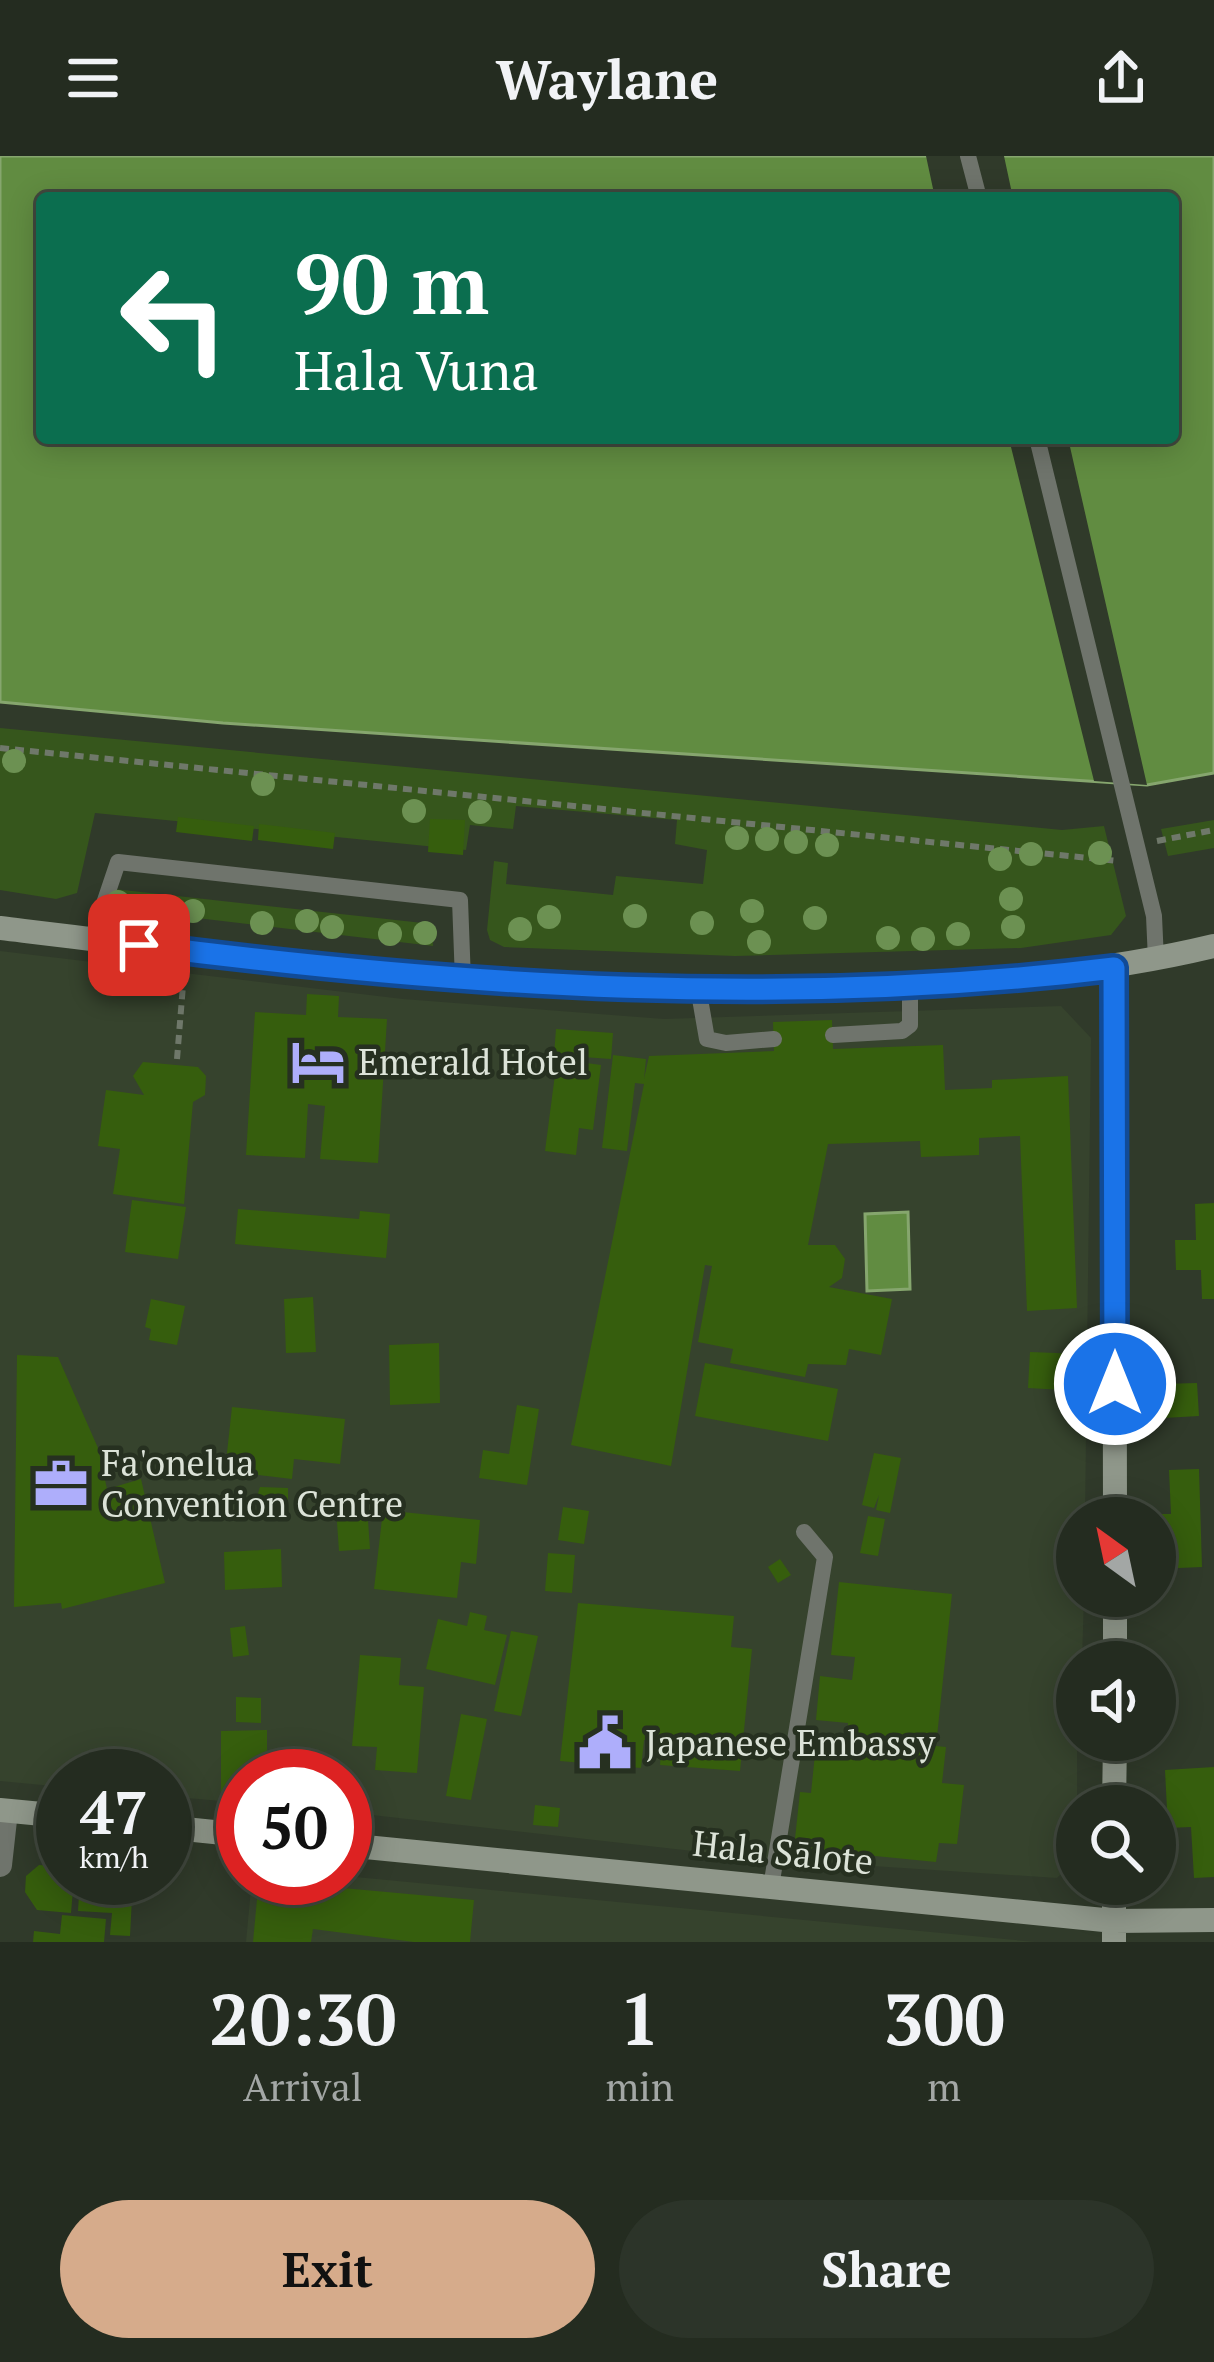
<!DOCTYPE html>
<html lang="en">
<head>
<meta charset="utf-8">
<style>
  body { margin:0; font-family:"PT Serif",serif; background:#2c3429; color:#f1f3f6; height:100vh; display:flex; flex-direction:column; font-size:45px; white-space:nowrap }
  * { box-sizing:border-box; margin:0 }
  p { font-size:39px; color:#a3a7a5 }
  .icon { flex:none; width:66px; height:66px; fill:none; stroke:currentColor; stroke-width:2; stroke-linecap:round; stroke-linejoin:round }
  .map { position:relative; height:1786px; overflow:hidden }
  .details { display:flex; flex-direction:column; background:#242c20; flex:1 }
  .details>* { flex:none }
  .banner { position:absolute; left:36px; top:36px; width:1143px; height:252px; border-radius:12px; box-shadow:0 6px 30px #0003,0 0 0 3px #41483e; background:#0b6e4f; color:#fff; overflow:hidden }
  .needle { width:78px; rotate:327deg }
  .tools { position:absolute; left:1056px; top:1341px; display:grid; gap:24px }
  .tools a { display:grid; place-items:center; width:120px; height:120px; border-radius:50%; background:#242c20; box-shadow:0 6px 30px #0003,0 0 0 3px #41483e; font-size:60px }
  .speed { position:absolute; left:36px; top:1593px; display:flex; gap:24px; font-size:60px; font-weight:700; text-align:center }
  .speed>* { display:grid; place-content:center; width:156px; height:156px; border-radius:50%; background:#242c20; box-shadow:0 6px 30px #0003,0 0 0 3px #41483e; line-height:1 }
  .speed small { font-size:30px; font-weight:400 }
  .speed .limit { border:18px solid #d22; background:#fff; color:#111 }
  .pin { position:absolute; display:grid; place-items:center; width:102px; height:102px; color:#fff; margin:-51px; border-radius:24px; box-shadow:0 6px 18px #0006 }
  .me { position:absolute; width:132px; margin:-66px; rotate:0deg; stroke-linejoin:round; filter:drop-shadow(0 0 9px #0008) }
  .turn { display:flex; align-items:center; gap:42px; height:252px; padding:0 60px; font-size:54px }
  .turn .icon { width:156px; height:156px; stroke-width:2.5 }
  .turn b { display:block; font-size:84px; line-height:102px }
  .eta { display:flex; justify-content:space-evenly; align-items:center; height:204px; text-align:center }
  .eta b { font-size:72px; font-weight:600; line-height:84px }
  .primary-button { display:flex; gap:24px; margin-top:auto; padding:24px 60px }
  .primary-button a { flex:1; height:138px; border-radius:72px; background:#d6ab8b; color:#111; font-size:48px; font-weight:600; line-height:138px; text-align:center }
  .primary-button a+a { background:#2c3429; color:#f1f3f6 }
  header { display:flex; justify-content:space-between; align-items:center; height:156px; padding:0 60px; background:#242c20; font-size:54px; font-weight:600 }
  .map>svg:first-child { display:block }
  .built { fill:#36432d }
  .green { fill:#36561c }
  .water { fill:#618c41; stroke:#86a66e; stroke-width:3; fill-rule:evenodd }
  .pier { fill:#303a2a }
  .building { fill:#365e0d }
  .lines { fill:none; stroke-linecap:round; stroke-linejoin:round }
  .path { stroke:#6f786a; stroke-width:6; stroke-dasharray:9 6; stroke-linecap:butt }
  .service { stroke:#6f746c; stroke-width:16 }
  .minor { stroke:#6f746c; stroke-width:24 }
  .secondary { stroke:#8f978a; stroke-width:24 }
  .tree { fill:#6c9152 }
  .route-casing { stroke:#114b97; stroke-width:30 }
  .route { stroke:#1a73e8; stroke-width:21 }
  .labels { text-anchor:middle; stroke-width:9; stroke-linejoin:round; paint-order:stroke }
  .poi-label { font-size:36px; fill:#dce3d8; stroke:#263020; text-anchor:start }
  .street-label { font-size:36px; fill:#dce3d8; stroke:#263020 }
</style>
</head>
<body>
<header><svg class="icon" aria-label="menu" viewBox="0 0 24 24"><path d="M4 6h16M4 12h16M4 18h16"/></svg>Waylane<svg class="icon" aria-label="share" viewBox="0 0 24 24"><path d="M12 15V3M7 8l5-5 5 5M5 13v7h14v-7"/></svg></header>
<div class="map">
<svg width="1214" height="1786" viewBox="0 0 1214 1786">
  <rect width="100%" height="100%" fill="#303a2a"/>
  <path class="built" d="M0 795 403 843 664 863 1061 850 1091 882 1085 1362H1077V1440H1084L1082 1506H1077V1701L1057 1722 765 1703 345 1656V1620H243V1647L165 1640V1620H63V1631L0 1625Z
    M345 1720 1035 1786H246L252 1722Z"/>
  <path class="green" d="M0 572 1062 674 1104 670 1126 760 1111 779 1021 792 735 800 504 791 490 784 487 774 494 705 508 707 506 728 613 739 616 720 703 728 707 694 675 688 677 664 516 650 513 673 470 669 466 694 95 657 77 737 56 743 0 734Z
    M1214 664V692L1168 700 1161 673Z
    M114 733 432 768 433 790 113 752 109 743Z"/>
  <path class="water" d="M0 0H1214V617L1147 629 223 567 0 546ZM42 42H1173V282H42Z
    M908 1056 910 1133 867 1135 865 1058Z"/>
  <path class="pier" d="M926 0H1004L1013 42H935Z
    M986 282H1068L1147 629 1094 625 1009 283Z"/>
  <path class="building" d="M178 661 254 670 252 685 176 676Z
    M430 663 465 664 463 699 428 696Z
    M259 668 335 677 333 693 258 684Z
    M307 838 339 840 338 861 387 863 378 1007 320 1003 325 950 308 948 305 1002 246 999 255 856 306 859Z
    M832 864 833 893 943 889 945 934 992 932V924L1068 920 1077 1152 1027 1155 1020 980 979 982V999L921 1001 920 985 828 988 808 1089H835L845 1103 842 1122 829 1131 892 1143 881 1199 849 1193 846 1209 808 1208 805 1221 730 1207 733 1193 698 1186 712 1110 705 1109 671 1310 571 1289 644 928 635 927 627 995 602 992 613 899 646 903 644 923 649 900 774 895 773 866Z
    M556 873 613 877 611 903 554 899Z
    M557 903 601 909 593 974 579 972 576 999 545 995Z
    M143 906 198 911 206 920 205 939 193 946 184 1048 113 1038 120 993 98 990 106 934 144 939 133 920Z
    M132 1044 186 1051 178 1103 125 1096Z
    M1214 1047V1143H1202L1201 1114H1176L1175 1084H1196L1195 1048Z
    M238 1053 359 1063 360 1055 390 1058 386 1102 235 1088Z
    M313 1141 316 1196 286 1197 284 1143Z
    M151 1143 185 1150 177 1189 149 1184 151 1173 145 1171Z
    M439 1187 440 1247 390 1249 389 1189Z
    M1030 1196 1082 1198 1080 1235 1028 1232Z
    M17 1199 58 1201 98 1292 107 1333 141 1323 165 1427 62 1453 61 1447 14 1451Z
    M705 1207 838 1233 828 1285 695 1260Z
    M1197 1227 1199 1260 1164 1262 1162 1228Z
    M517 1249 539 1253 527 1329 479 1322 483 1294 509 1298Z
    M232 1251 345 1263 340 1308 294 1303 292 1323 225 1315Z
    M874 1297 901 1302 890 1357 876 1354 879 1339 874 1352 862 1349Z
    M1199 1313 1202 1411 1155 1413V1358H1171L1169 1314Z
    M260 1331 288 1332V1344H256Z
    M367 1350 370 1393 339 1395 336 1352Z
    M563 1351 589 1355 584 1388 558 1384Z
    M383 1354 480 1364 476 1408 461 1406 457 1442 374 1433Z
    M868 1360 885 1363 878 1400 860 1397Z
    M281 1393 282 1431 225 1434 224 1396Z
    M548 1397 575 1399 572 1437 545 1435Z
    M780 1403 791 1419 778 1427 768 1411Z
    M839 1426 952 1438 936 1590 946 1591 942 1627 964 1629 957 1688 939 1687 936 1706 794 1692 800 1636 811 1637 817 1579 847 1582 848 1567 816 1564 820 1520 852 1524 855 1501 831 1499Z
    M578 1447 734 1460 731 1491 752 1493 740 1615 660 1609 662 1586 644 1584 641 1612 560 1605Z
    M470 1456 487 1460 484 1474 507 1479 495 1529 426 1513 438 1463 467 1470Z
    M245 1470 249 1499 233 1501 230 1472Z
    M511 1475 538 1480 521 1560 494 1555Z
    M360 1499 401 1502 399 1529 424 1531 417 1617 375 1614 377 1591 352 1590Z
    M236 1541 261 1542V1567L236 1566Z
    M461 1558 487 1563 471 1644 446 1640Z
    M267 1574V1620H243V1642L221 1643V1575Z
    M309 1610 340 1611V1620H308Z
    M1214 1611V1721L1194 1722 1191 1671 1168 1672 1165 1614Z
    M535 1649 560 1652 558 1671 533 1669Z
    M39 1709 63 1711V1722H74L71 1757 37 1754 25 1736 26 1720Z
    M80 1722H133L130 1780 110 1779 112 1757 78 1755Z
    M259 1722 322 1724 321 1730 474 1744 470 1786H414L313 1773 311 1786H253Z
    M62 1759 106 1763 104 1786H33L34 1775 60 1778Z"/>
  <g class="lines">
    <path class="path" d="M0 592 1118 705
      M1157 685 1214 674
      M177 903 184 817"/>
    <path class="service" d="M968 0 979 42
      M1037 282 1154 760 1156 804
      M92 783 118 706 460 744 463 825
      M699 837 707 883 726 887 774 883
      M833 879 902 875 910 869V829
      M771 1731 825 1401 804 1376"/>
    <path class="minor" d="M0 1709 6 1655"/>
    <path class="secondary" d="M0 772C290 807 569 842 862 831 981 826 1098 818 1214 790
      M1114 812 1115 1362
      M1115 1506V1440
      M1114 1650 1115 1584
      M0 1654 63 1660
      M165 1671 243 1679
      M345 1689 1114 1765 1214 1764
      M1114 1786V1728"/>
  </g>
  <g class="tree">
    <circle cx="14" cy="605" r="12"/>
    <circle cx="263" cy="628" r="12"/>
    <circle cx="414" cy="655" r="12"/>
    <circle cx="480" cy="656" r="12"/>
    <circle cx="737" cy="682" r="12"/>
    <circle cx="767" cy="683" r="12"/>
    <circle cx="796" cy="686" r="12"/>
    <circle cx="827" cy="689" r="12"/>
    <circle cx="1100" cy="697" r="12"/>
    <circle cx="1031" cy="698" r="12"/>
    <circle cx="1000" cy="703" r="12"/>
    <circle cx="1011" cy="743" r="12"/>
    <circle cx="118" cy="746" r="12"/>
    <circle cx="193" cy="755" r="12"/>
    <circle cx="752" cy="755" r="12"/>
    <circle cx="635" cy="760" r="12"/>
    <circle cx="549" cy="761" r="12"/>
    <circle cx="815" cy="762" r="12"/>
    <circle cx="307" cy="765" r="12"/>
    <circle cx="262" cy="767" r="12"/>
    <circle cx="702" cy="767" r="12"/>
    <circle cx="332" cy="771" r="12"/>
    <circle cx="1013" cy="771" r="12"/>
    <circle cx="520" cy="773" r="12"/>
    <circle cx="425" cy="777" r="12"/>
    <circle cx="390" cy="778" r="12"/>
    <circle cx="958" cy="778" r="12"/>
    <circle cx="888" cy="782" r="12"/>
    <circle cx="923" cy="783" r="12"/>
    <circle cx="759" cy="786" r="12"/>
  </g>
  <g class="lines">
    <defs>
      <path id="route" d="M139 789C463 831 788 852 1114 812L1115 1228"/>
    </defs>
    <use href="#route" class="route-casing"/>
    <use href="#route" class="route"/>
  </g>
  <defs>
    <symbol id="hotel-bare" viewBox="-9 -9 18 18"><path d="M-6-4.5h1.5V1H6V5H4.5V3h-9V5H-6ZM-4 0a1.8 1.8 0 1 1 3.6 0ZM.5 0V-2.5h3Q6-2.5 6 0Z" fill="#aeaefb" stroke="#263020" stroke-width="2.5" paint-order="stroke"/></symbol>
    <symbol id="office-bare" viewBox="-9 -9 18 18"><path d="M-6-3h4V-5.5h4V-3h4V5H-6ZM-1-4.5V-3h2v-1.5ZM-6 0V1H6V0Z" fill="#aeaefb" stroke="#263020" stroke-width="2.5" paint-order="stroke"/></symbol>
    <symbol id="civic-bare" viewBox="-9 -9 18 18"><path d="M-.6-6.5H3V-4.5H.6V-3L4-1V1h2V6H-6V1h2V-1L-.6-3ZM-1.2 2.5V6h2.4V2.5Z" fill="#aeaefb" stroke="#263020" stroke-width="2.5" paint-order="stroke"/></symbol>
  </defs>
  <g fill-rule="evenodd">
    <use href="#hotel-bare" x="280" y="868" width="76" height="76"/>
    <use href="#office-bare" x="23" y="1290" width="76" height="76"/>
    <use href="#civic-bare" x="567" y="1549" width="76" height="76"/>
  </g>
  <g class="labels">
    <g class="poi-label">
      <text x="358" y="919">Emerald Hotel</text>
      <text x="101" y="1320">Fa'onelua<tspan x="101" dy="41">Convention Centre</tspan></text>
      <text x="645" y="1600">Japanese Embassy</text>
    </g>
    <g class="street-label">
      <text transform="translate(783 1696) rotate(6)" y="13">Hala Sālote</text>
    </g>
  </g>
</svg>
<div class="tools">
<a><svg class="needle" viewBox="-14 -14 28 28"><path d="M0-13l5 13h-10z" fill="#e53935"/><path d="M0 13l5-13h-10z" fill="#a3a7a5"/></svg></a>
<a><svg class="icon" aria-label="sound" viewBox="0 0 24 24"><path d="M4 9h4l5-4v14l-5-4H4zM17 9q2 3 0 6"/></svg></a>
<a><svg class="icon" aria-label="search" viewBox="0 0 24 24"><circle cx="10" cy="10" r="6"/><path d="M15 15l6 6"/></svg></a>
</div>
<div class="speed"><div>47<small>km/h</small></div><div class="limit">50</div></div>
<div class="pin" style="left:139px;top:789px;background:#d93025"><svg class="icon" aria-label="arrive" viewBox="0 0 24 24"><path d="M6 21V4h12l-3 4 3 4H6"/></svg></div>
<svg class="me" style="left:1115px;top:1228px" viewBox="-20 -20 40 40"><circle r="17" fill="#1a73e8" stroke="#fff" stroke-width="3"/><path d="M0-11L8 9 0 5-8 9z" fill="#fff"/></svg>
<div class="banner">
<div class="turn"><svg class="icon" aria-label="left" viewBox="0 0 24 24"><path d="M17 20v-9H6M10 6l-5 5 5 5"/></svg><div><b>90 m</b>Hala Vuna</div></div>
</div>
</div>
<section class="details">
<div class="eta">
<div><b>20:30</b><p>Arrival</p></div>
<div><b>1</b><p>min</p></div>
<div><b>300</b><p>m</p></div>
</div>
<div class="primary-button"><a>Exit</a><a>Share</a></div>
</section>
</body>
</html>
